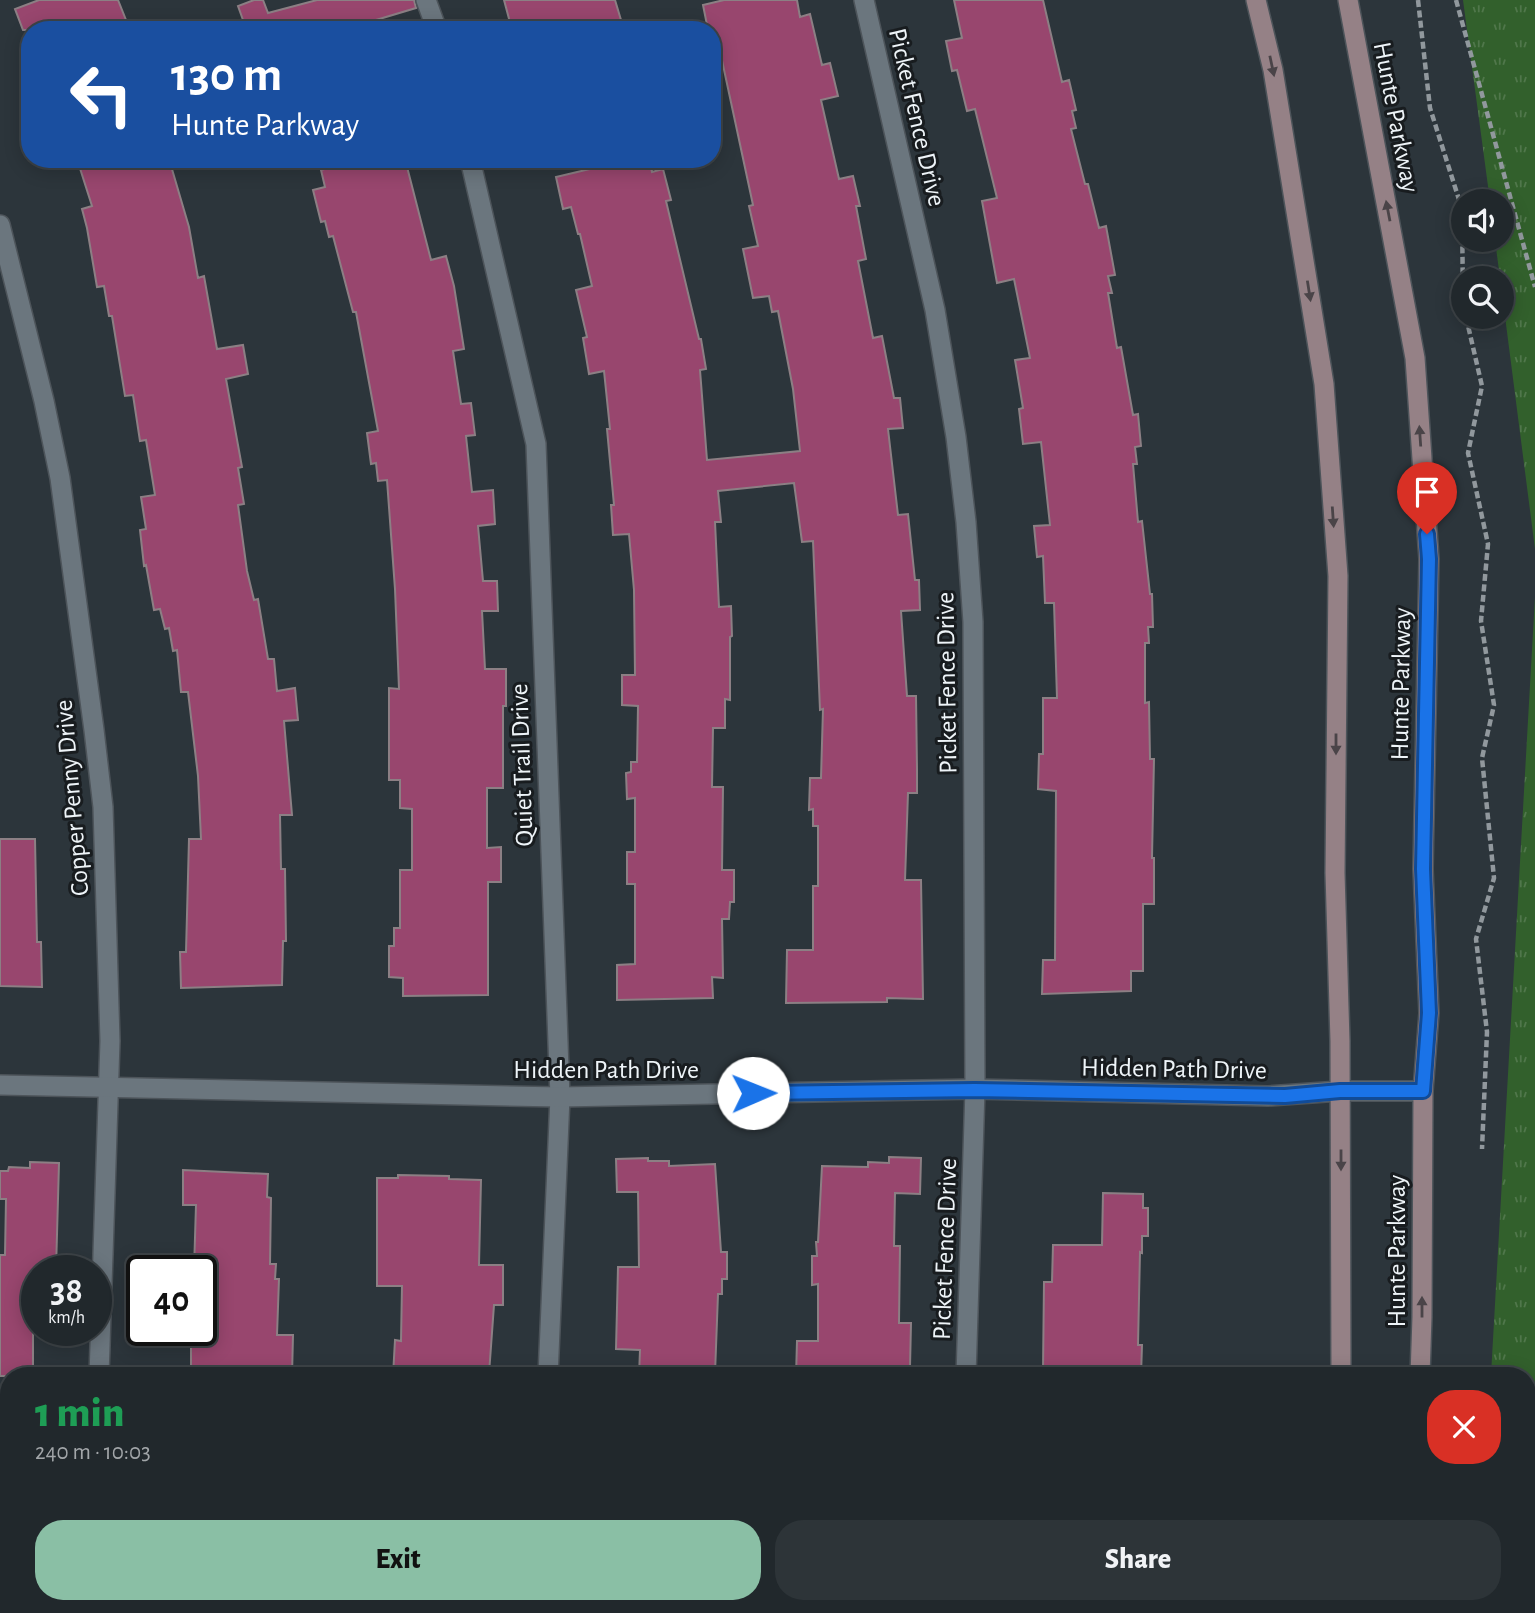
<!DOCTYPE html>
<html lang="en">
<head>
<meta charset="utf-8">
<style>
  body { margin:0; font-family:"Alegreya Sans",sans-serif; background:#2d3438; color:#f1f3f6; height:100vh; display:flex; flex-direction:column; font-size:26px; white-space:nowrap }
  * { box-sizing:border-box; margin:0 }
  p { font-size:23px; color:#a2a6a9 }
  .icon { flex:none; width:38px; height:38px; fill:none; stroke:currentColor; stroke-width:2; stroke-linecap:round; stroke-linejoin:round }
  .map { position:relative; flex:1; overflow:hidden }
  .drawer { position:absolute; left:0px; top:1367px; width:1536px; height:247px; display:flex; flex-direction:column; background:#21282c; border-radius:28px 28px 0 0; box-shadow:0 4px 18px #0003,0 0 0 2px #3e4448 }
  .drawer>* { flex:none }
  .banner { position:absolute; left:21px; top:21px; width:700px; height:147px; border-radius:28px; box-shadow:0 4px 18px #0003,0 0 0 2px #3e4448; background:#1a4fa0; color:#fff; overflow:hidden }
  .buttons { position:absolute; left:1451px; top:189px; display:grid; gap:14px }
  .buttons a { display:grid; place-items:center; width:63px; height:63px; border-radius:50%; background:#21282c; box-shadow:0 4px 18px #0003,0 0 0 2px #3e4448; font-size:35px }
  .speed { position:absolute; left:21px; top:1255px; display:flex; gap:14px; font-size:35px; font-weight:700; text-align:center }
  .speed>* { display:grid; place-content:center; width:91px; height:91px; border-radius:50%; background:#21282c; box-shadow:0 4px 18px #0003,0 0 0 2px #3e4448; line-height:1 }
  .speed small { font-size:18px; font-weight:400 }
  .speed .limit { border:4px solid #111; border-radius:10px; background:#fff; color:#111 }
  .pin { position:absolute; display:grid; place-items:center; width:60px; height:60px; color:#fff; margin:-72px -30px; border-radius:50% 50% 50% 0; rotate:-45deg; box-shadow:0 0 7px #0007 }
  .pin .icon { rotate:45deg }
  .me { position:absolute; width:77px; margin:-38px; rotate:89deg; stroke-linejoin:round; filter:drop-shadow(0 0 5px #0008) }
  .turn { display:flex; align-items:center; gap:24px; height:147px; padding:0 35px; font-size:32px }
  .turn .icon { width:91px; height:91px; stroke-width:2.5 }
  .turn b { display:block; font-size:49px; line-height:60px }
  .round { display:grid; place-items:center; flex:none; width:74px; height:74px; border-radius:28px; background:#2d3438 }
  .headline { display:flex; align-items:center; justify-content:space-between; height:119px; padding:0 35px }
  h1 { font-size:42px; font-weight:800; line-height:52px; color:#1e9e55 }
  .primary-button { display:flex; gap:14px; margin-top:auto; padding:14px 35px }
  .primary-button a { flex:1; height:80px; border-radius:28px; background:#8abfa5; color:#111; font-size:28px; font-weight:800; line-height:80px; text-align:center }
  .primary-button a+a { background:#2d3438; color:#f1f3f6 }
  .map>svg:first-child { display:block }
  .grass { fill:url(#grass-tufts) }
  .building { fill:#98466e; stroke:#8c7f84; stroke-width:2 }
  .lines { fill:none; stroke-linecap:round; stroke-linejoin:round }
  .minor-casing { stroke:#4d545a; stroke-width:22 }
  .tertiary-casing { stroke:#4d545a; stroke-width:22 }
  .secondary-casing { stroke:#4d545a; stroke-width:22 }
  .path { stroke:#91989d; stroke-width:4.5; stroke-dasharray:7 3.5; stroke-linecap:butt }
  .minor { stroke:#6b767e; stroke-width:19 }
  .tertiary { stroke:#6b767e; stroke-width:19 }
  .secondary { stroke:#958186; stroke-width:19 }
  .oneway { fill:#4a4448 }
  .route-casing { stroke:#114b97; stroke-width:18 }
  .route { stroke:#1a73e8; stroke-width:12 }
  .labels { text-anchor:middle; stroke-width:6; stroke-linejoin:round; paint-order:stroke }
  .street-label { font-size:26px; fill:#eef4f8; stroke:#181c1f }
</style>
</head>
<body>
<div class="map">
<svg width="1535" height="1613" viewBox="0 0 1535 1613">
  <defs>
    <pattern id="grass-tufts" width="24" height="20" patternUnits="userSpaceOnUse" patternTransform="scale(1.75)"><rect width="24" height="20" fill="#32602c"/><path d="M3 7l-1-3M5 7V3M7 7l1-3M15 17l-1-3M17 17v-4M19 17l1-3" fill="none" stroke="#50774b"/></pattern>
  </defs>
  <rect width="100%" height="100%" fill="#2c353b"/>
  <path class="grass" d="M1463 0H1535V549L1502 293V278H1500L1495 240H1502V201H1490Z
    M1535 597V1613H1478V1605H1528V1376L1491 1375Z"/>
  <path class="building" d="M39 0H118L130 30H23L15 9Z
    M254 0H263L268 13 317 0H414L416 8 366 23 368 30H241L240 21 243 20 238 6Z
    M504 0H615L624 30H512Z
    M724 0H797L800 17 810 14 822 65 830 63 838 96 821 100 839 179 853 176 860 206H856L866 259 858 261 873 338 882 336 894 398H900L903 428 888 429 898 515 908 514 915 580H919L920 610 901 611 907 696H916L917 769V793H908L905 880H921L923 999 887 998V1002L786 1003 787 950H813V886H818V826H813V809L809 810 810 778H821L823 709 820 710 813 541 802 542 794 483 718 491 721 522H715L719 607 731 606 732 636 730 637V700L725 699V728H713L712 787H723L722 870H734V902H730L729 919H722L723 978 712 977 713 998 617 1000V965L635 964V884H627V852H635V798L627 799 626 773 631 772V762H637L638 706 622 705V675H635L634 590 629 534 613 535 611 505H614L607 429H610L604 371 589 374 583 338 587 337 576 290 592 286 580 234H578L571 207 563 209 556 177 632 159H649L652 172 663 169 671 200 666 201 699 339H701L706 369 700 370 707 460 800 451 793 389 778 311 772 312 769 296 753 298 743 249 758 246 749 206 753 205 720 51 712 53V30H708L703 5Z
    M954 0H1043L1062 82 1069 80 1076 110 1072 111 1076 128 1071 129 1085 184H1088L1099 228 1106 226 1115 275 1108 276 1112 293H1108L1117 348 1121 347 1133 415 1138 414 1141 446 1135 447 1137 464H1133L1138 522 1142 521 1150 594H1152L1153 627H1148L1149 643H1145V703L1149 702 1150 759H1154L1152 858H1154V904H1143V971H1131V991L1042 994 1043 960H1055L1056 791 1038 789 1039 754H1043V698H1057L1054 603H1045L1043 556 1037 557 1034 526 1050 525 1041 442 1023 444 1019 409 1023 408 1015 360 1030 358 1014 279 997 283 982 201 997 198 975 109 967 111 957 70 952 71 946 41 962 38Z
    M77 159H169L189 227 198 278 204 276 217 349 243 345 248 374 226 379 242 467 238 468 244 504 238 505 247 571 254 600 258 599 268 659H274L277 691 295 688 298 720 284 721 292 815H280L281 869H285L286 941H283L282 985 181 988 180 952H186L189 839H201L198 776 188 692H181L177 650 173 651 169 628 165 629 160 609 154 610 146 565 144 566 140 530 146 529 141 497 155 495 146 440 140 441 133 395 125 396 112 316H109L104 286 97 287 87 228 82 209 92 206Z
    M360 159H405L431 260 446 256 454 286 464 349 453 351 461 404 471 403 475 435 466 436 472 492 493 490 495 524 478 526 483 581H497L498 611H482L485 669H506V706H503V788H487V848L501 847V882H488V995L403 996V978L389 977V946H394V928H400V870H412V809L400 808V780H389V688L399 689 395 589 387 480 378 481 376 463 371 464 367 433 378 431 356 312H353L333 236 329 237 325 221 321 222 313 190 325 187 321 170Z
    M0 839H35L37 942H41L42 987 0 986Z
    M889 1157 921 1158 920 1194 895 1193 894 1246H900L899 1323H911L910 1367 899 1366V1376H796L797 1341H818V1284L812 1285V1256H817L816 1242H818L822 1166 868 1167V1162L889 1163Z
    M648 1158V1161H669V1166L715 1164 721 1252H727V1279H722V1294H718L715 1374 690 1373V1376H639L640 1350 616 1349 618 1267H639L638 1192H617L616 1159Z
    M30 1162 59 1163 56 1270H37V1284H33V1376H0V1255H5L6 1199H0V1171H8L9 1167 30 1168Z
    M183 1170 268 1174 267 1197 271 1198 270 1264H276L275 1279H279L277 1335H293L292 1376H191V1332L201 1333V1270H194L196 1205H183Z
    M398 1175 449 1176V1179L481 1180 479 1265H503V1305H494L489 1374 393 1376 395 1340 401 1341 402 1286H377V1178H398Z
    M1103 1193 1143 1194V1208H1148V1236H1142V1253L1140 1252 1138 1345H1142L1141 1376H1058V1372L1043 1371 1044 1282H1052L1053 1245H1102Z"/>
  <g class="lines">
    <defs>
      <path id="minor" d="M426 0 437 30
        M864 0 935 310 956 437 966 522 973 622 975 1089 966 1376
        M470 159 536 444 560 1097 548 1376
        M0 225 44 401 60 478 94 730 103 807 110 1041 99 1376
        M89 1613 90 1605
        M523 1613 524 1605
        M954 1613V1605"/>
      <path id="tertiary" d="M0 1085 560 1097 975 1089 1268 1096 1340 1091H1423"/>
      <path id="secondary" d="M1256 0 1273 70 1324 384 1338 576 1335 873 1340 1041 1341 1376
        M1348 0 1415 358 1429 559 1423 869 1429 1013 1423 1091 1422 1317 1420 1376
        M1330 1613V1605
        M1409 1613V1605"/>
    </defs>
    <use href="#minor" class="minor-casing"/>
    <use href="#tertiary" class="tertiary-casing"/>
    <use href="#secondary" class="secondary-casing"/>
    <path class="path" d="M1418 0 1430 108 1462 209 1463 304
      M1456 0 1535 287
      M1466 317 1482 386 1468 453 1488 544 1481 621 1494 705 1482 758 1494 878 1476 939 1487 1032 1482 1149"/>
    <use href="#minor" class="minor"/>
    <use href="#tertiary" class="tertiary"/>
    <use href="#secondary" class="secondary"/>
  </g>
  <defs><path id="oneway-solid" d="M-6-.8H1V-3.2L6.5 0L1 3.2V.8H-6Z" transform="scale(1.75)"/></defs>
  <g class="oneway">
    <use href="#oneway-solid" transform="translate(1272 66) rotate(78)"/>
    <use href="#oneway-solid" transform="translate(1388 211) rotate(-101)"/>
    <use href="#oneway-solid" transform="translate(1309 291) rotate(81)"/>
    <use href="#oneway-solid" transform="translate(1420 436) rotate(-94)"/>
    <use href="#oneway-solid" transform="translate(1333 517) rotate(86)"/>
    <use href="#oneway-solid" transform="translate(1336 744) rotate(90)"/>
    <use href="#oneway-solid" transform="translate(1341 1160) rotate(90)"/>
    <use href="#oneway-solid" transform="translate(1422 1307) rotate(-90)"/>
  </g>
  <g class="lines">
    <defs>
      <path id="route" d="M753 1093 975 1090 1285 1096 1340 1091H1423L1429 1013 1423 869 1429 559 1427 534"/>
    </defs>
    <use href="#route" class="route-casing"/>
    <use href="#route" class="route"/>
  </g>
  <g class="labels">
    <g class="street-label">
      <text transform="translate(918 117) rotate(77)" y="9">Picket Fence Drive</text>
      <text transform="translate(1397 117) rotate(79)" y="9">Hunte Parkway</text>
      <text transform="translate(946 683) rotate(-91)" y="9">Picket Fence Drive</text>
      <text transform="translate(1400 684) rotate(-89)" y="9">Hunte Parkway</text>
      <text transform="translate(521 765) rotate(-92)" y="9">Quiet Trail Drive</text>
      <text transform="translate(71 798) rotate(-95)" y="9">Copper Penny Drive</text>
      <text transform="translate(1174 1068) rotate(1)" y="9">Hidden Path Drive</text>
      <text x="606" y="1078">Hidden Path Drive</text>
      <text transform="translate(944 1249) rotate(-88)" y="9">Picket Fence Drive</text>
      <text transform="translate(1396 1251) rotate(-90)" y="9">Hunte Parkway</text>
    </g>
  </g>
</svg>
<div class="buttons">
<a><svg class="icon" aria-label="sound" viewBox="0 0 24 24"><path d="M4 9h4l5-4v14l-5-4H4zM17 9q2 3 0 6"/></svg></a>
<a><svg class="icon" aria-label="search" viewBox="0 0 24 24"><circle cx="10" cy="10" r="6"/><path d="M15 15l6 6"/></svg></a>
</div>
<div class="speed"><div>38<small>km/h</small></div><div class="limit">40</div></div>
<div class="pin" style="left:1427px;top:534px;background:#d93025"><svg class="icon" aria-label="arrive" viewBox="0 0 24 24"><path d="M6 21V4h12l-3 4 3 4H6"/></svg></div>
<svg class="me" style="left:753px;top:1093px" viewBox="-20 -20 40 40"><circle r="19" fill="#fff"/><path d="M0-13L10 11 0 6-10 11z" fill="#1a73e8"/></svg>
<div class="banner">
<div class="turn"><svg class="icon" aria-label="left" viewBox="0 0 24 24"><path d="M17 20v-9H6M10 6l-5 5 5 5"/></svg><div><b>130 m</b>Hunte Parkway</div></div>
</div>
<section class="drawer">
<div class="headline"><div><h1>1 min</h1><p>240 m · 10:03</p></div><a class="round" style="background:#d93025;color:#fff"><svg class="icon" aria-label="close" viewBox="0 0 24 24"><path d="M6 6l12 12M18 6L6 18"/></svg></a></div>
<div class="primary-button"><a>Exit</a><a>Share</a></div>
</section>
</div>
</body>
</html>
